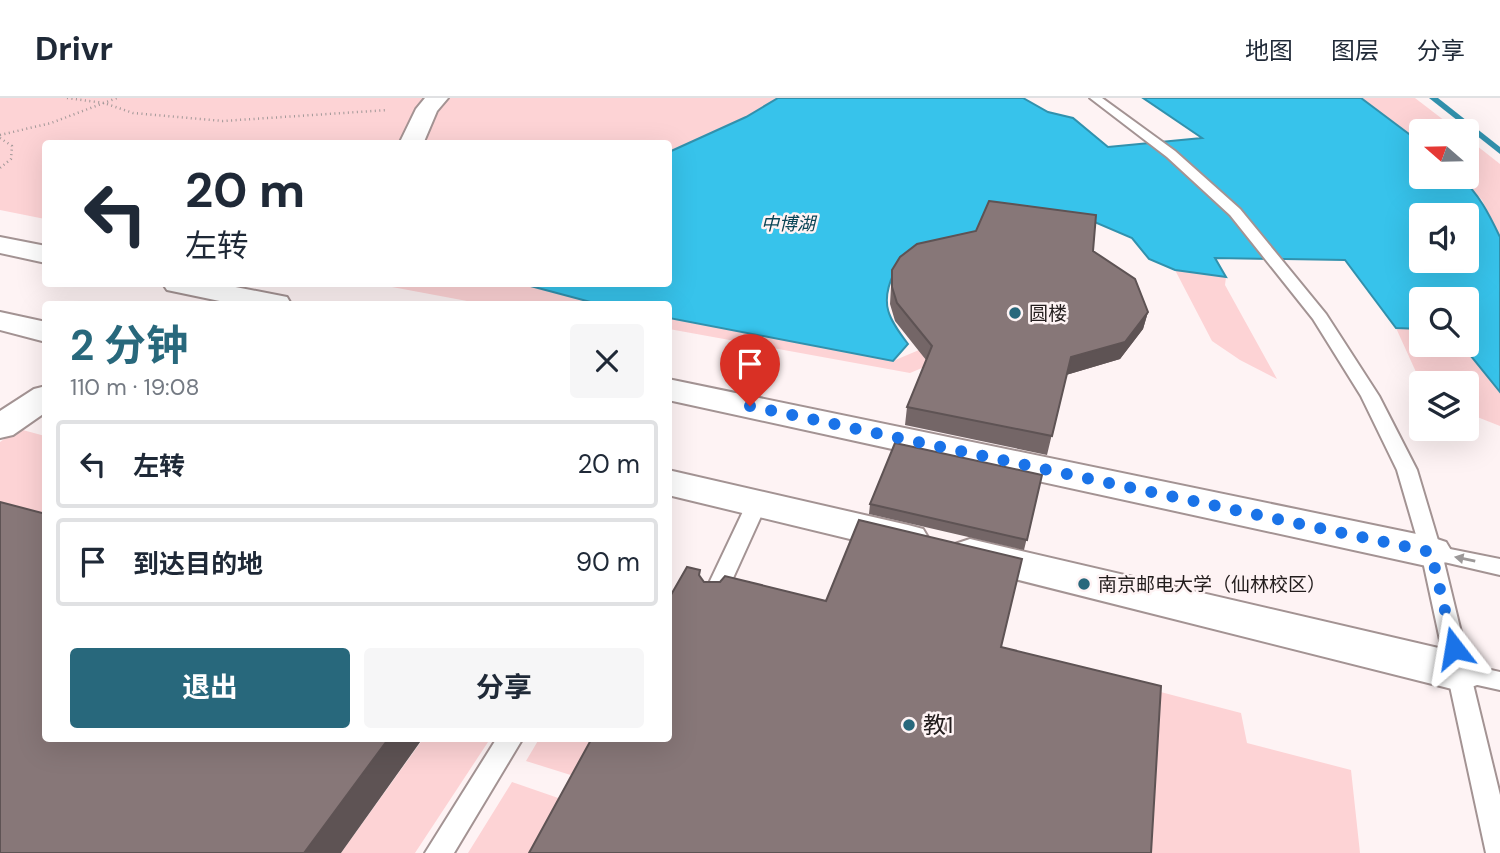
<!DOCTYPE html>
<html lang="zh">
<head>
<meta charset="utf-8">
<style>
  body { margin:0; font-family:"DM Sans","Noto Sans SC",sans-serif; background:#f6f6f7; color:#1f2937; height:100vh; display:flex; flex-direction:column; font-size:26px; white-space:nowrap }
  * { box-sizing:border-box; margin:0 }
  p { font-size:23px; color:#747a83 }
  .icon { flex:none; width:38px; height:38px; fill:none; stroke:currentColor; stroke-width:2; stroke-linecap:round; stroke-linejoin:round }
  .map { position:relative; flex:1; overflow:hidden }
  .panel { position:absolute; left:42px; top:203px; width:630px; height:441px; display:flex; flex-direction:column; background:#fff; border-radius:7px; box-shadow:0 7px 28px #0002 }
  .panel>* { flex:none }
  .hud { position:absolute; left:42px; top:42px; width:630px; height:147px; border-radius:7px; box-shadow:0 7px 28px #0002; background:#fff; color:#1f2937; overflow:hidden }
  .needle { width:46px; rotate:290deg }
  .tools { position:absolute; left:1409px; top:21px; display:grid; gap:14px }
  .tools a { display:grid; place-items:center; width:70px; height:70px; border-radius:7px; background:#fff; box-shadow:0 7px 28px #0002; font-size:35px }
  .pin { position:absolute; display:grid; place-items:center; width:60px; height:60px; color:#fff; margin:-72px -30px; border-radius:50% 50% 50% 0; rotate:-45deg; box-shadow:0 0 7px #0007 }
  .pin .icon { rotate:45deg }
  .me { position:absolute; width:77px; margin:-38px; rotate:346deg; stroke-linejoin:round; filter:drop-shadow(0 0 5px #0008) }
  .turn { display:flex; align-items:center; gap:24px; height:147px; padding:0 28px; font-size:32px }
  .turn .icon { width:91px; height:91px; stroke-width:2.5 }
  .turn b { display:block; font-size:49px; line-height:60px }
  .round { display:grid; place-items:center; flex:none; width:74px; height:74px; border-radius:7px; background:#f6f6f7 }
  .summary { display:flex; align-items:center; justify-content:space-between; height:119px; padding:0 28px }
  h1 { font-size:42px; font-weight:700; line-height:52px; color:#28687c }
  .primary-button { display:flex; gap:14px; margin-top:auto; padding:14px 28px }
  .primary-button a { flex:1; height:80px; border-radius:7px; background:#28687c; color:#fff; font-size:28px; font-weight:700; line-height:80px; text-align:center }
  .primary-button a+a { background:#f6f6f7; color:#1f2937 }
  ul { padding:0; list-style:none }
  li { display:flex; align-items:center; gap:21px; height:88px; margin:0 14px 10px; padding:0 14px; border:4px solid #e0e1e3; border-radius:7px }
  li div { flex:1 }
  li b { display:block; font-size:26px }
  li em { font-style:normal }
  header { display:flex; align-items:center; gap:42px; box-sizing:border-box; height:98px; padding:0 35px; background:#fff; border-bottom:2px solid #e0e1e3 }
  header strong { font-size:33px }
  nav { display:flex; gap:38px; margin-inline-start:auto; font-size:24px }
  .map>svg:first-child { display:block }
  .green { fill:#fdd3d5 }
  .water { fill:#37c3eb; stroke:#3191ad; stroke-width:2; fill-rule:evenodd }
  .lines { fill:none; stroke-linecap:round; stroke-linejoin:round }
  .stream { fill:#3191ad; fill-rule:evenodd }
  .lane-casing { stroke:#a39393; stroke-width:4 }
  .street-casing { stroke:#a39393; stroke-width:4 }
  .path { stroke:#a09797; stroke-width:2.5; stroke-dasharray:1 3.5; stroke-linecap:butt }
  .lane { fill:#fff; fill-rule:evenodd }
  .street { fill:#fff; fill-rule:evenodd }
  .wall { fill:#746667 }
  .shaded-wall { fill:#5e5354 }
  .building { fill:#877778; stroke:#5e5354; stroke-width:2 }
  .oneway { fill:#9c9999 }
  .route { stroke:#1a73e8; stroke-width:12; stroke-dasharray:0 21.6 }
  .poi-dot { fill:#28687c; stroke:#fef3f4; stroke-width:2.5 }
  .labels { text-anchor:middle; stroke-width:5; stroke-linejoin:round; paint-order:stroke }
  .far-water-label { font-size:18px; font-style:italic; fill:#084455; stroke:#fef3f4 }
  .poi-label { font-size:19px; fill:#231d1d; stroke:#fef3f4; text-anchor:start }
  .near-poi-label { font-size:23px; fill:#231d1d; stroke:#fef3f4; text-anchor:start }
</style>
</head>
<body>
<header>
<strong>Drivr</strong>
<nav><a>地图</a><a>图层</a><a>分享</a></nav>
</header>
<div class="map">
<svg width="1500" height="755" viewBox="0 0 1500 755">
  <rect width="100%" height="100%" fill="#fef3f4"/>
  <path class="green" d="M0 0H778L746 19 669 54 668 46H46L45 121 0 112Z
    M1361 0H1415L1458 33H1421V45Z
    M1467 40 1500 66V139L1482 102 1460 79H1466Z
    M1175 172 1226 179 1225 187 1277 281 1240 262 1212 243Z
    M376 186H522L598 206H483Z
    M668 220 893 263 919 252 929 267 910 275 669 231Z
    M1396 230 1421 231V247H1464L1500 294V328L1467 315 1466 285H1421Z
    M19 331 45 338V421L0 408V344Z
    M1130 586 1241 615 1247 645 1351 672 1360 755H1142Z
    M423 641H490L415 755H341Z
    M539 641H598L577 679 526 663Z
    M512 684 564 702 534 755H468Z"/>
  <path class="water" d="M778 0H1023L1048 14 1073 20 1108 49 1202 40 1143 0H1361L1421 45V79H1460C1479 96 1489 116 1500 139V294L1462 247H1466V201H1421V231L1396 230 1345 162 1215 160 1226 179 1175 172 1149 161 1132 140 1090 122 972 145 894 175C879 206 889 221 908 246L893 263 669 220 668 206H598L523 186H668L669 54 746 19ZM1421 117H1466V163H1421Z"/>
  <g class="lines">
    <path class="stream" d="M1429 0H1438L1500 49V56Z"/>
    <defs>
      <path id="lane" d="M1090 0H1102L1175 53 1240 111 1326 216 1379 298 1417 372 1440 449 1500 461V477L1444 464 1469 567 1500 574V592L1473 586 1500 697V755H1486L1421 454 1397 372 1361 298 1313 221 1230 117 1167 59Z
        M757 398 767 405 724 500 721 506H705L702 500 747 405Z
        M497 640H523L454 755H425Z"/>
      <path id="street" d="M425 0H448L437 13 423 46H399L416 11Z
        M0 139 46 148V165L0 155Z
        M163 186H220L287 199 291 206H234L167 192Z
        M0 214 46 224V244L0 232Z
        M668 281 1431 439 1446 444 1452 454 1446 464 1431 469 668 302Z
        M46 288V314L13 337 0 340V313L34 291Z
        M668 372 908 427 923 431 929 441 923 451 908 455 668 397Z
        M970 441 1460 555 1477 561 1484 574 1477 587 1460 593 955 466 949 456 955 446Z"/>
    </defs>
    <use href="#lane" class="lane-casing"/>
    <use href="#street" class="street-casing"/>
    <path class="path" d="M67 0 104 5 133 15 223 23 388 12
      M0 37 51 25 117 0
      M0 40 12 48 11 61 0 70"/>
    <use href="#lane" class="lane"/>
    <use href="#street" class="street"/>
  </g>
  <path class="wall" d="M1093 153 1148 214 1143 231 1120 261 1066 277 1047 357 905 327 907 309 926 262 895 223 890 206 892 172Z
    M1042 377 1024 452 869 416 870 406Z"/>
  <path class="shaded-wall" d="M1148 214 1143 231 1120 261 1066 277 1071 259Z
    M389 640H423L341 755H304Z"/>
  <path class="building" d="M989 103 1096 117 1093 153 1135 181 1148 214 1125 244 1071 259 1052 338 907 309 932 248 897 205 892 189V172L900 159 917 146 976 133Z
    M895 345 1042 377 1027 442 870 406Z
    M0 404 46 416V640H389L304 755H0Z
    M859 422 1022 461 1001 549 1161 588 1151 755H529L592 640H668V502L687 469 700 472 699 477 704 484H720L725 478 826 503Z"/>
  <defs><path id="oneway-solid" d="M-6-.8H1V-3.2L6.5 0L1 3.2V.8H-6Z" transform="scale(1.75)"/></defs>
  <use class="oneway" href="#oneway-solid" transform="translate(1465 461) rotate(-168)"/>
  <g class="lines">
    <path class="route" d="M750 308 1431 454 1454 550"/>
  </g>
  <g class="poi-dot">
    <circle cx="1015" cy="215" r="7"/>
    <circle cx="1084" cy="486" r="7"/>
    <circle cx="909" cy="627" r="7"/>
  </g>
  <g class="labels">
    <g class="far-water-label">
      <text x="788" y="132">中博湖</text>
    </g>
    <g class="poi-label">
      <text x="1029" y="222">圆楼</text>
      <text x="1098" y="493">南京邮电大学（仙林校区）</text>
    </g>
    <g class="near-poi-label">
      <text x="923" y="635">教1</text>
    </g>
  </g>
</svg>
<div class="tools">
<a><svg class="needle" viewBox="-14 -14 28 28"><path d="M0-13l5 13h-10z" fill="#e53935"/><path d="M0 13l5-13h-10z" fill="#747a83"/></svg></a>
<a><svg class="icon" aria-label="sound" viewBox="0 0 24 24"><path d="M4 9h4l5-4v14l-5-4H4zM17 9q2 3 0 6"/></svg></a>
<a><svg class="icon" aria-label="search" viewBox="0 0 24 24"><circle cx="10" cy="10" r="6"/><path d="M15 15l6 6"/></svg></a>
<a><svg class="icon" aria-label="layers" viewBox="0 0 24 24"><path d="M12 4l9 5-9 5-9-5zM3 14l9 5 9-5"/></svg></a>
</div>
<div class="pin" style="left:750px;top:308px;background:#d93025"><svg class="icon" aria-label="arrive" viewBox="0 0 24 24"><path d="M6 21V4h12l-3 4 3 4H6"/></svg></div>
<svg class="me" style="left:1454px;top:550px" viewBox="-20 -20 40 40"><path d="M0-17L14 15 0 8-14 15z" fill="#1a73e8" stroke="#fff" stroke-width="4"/></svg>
<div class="hud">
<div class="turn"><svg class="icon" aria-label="left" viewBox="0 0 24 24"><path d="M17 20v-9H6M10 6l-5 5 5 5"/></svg><div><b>20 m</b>左转</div></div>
</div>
<section class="panel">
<div class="summary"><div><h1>2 分钟</h1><p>110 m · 19:08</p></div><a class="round"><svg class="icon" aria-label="close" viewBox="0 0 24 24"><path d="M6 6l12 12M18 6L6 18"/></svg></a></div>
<ul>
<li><svg class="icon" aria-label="left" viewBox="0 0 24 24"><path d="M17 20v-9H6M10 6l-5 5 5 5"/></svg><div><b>左转</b></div><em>20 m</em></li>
<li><svg class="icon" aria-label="arrive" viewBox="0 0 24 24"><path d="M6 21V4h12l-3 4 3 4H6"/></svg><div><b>到达目的地</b></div><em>90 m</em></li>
</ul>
<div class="primary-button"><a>退出</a><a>分享</a></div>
</section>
</div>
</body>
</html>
